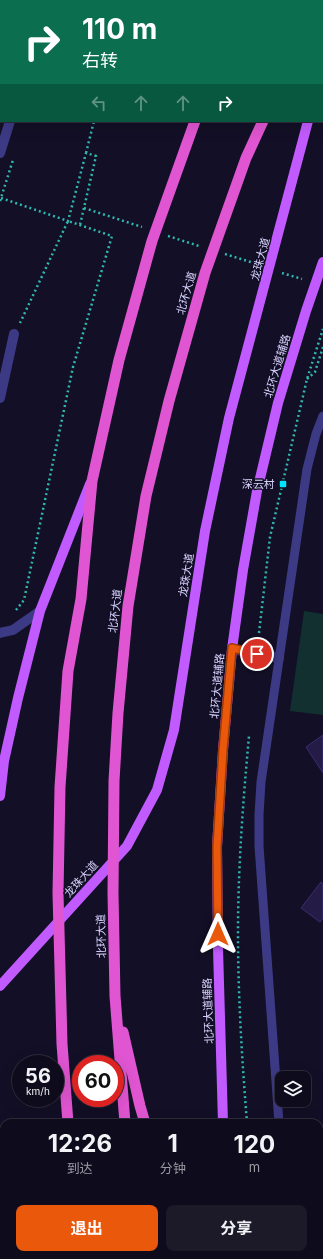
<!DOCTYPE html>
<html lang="zh">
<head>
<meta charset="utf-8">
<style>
  body { margin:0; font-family:Inter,"Noto Sans SC",sans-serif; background:#1c1929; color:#f1f3f6; height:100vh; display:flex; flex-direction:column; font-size:15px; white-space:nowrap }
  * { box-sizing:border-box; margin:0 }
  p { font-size:13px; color:#9b9ba3 }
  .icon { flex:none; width:22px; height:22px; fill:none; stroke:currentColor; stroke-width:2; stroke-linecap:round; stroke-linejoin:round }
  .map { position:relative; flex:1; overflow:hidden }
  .panel { position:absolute; left:0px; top:1119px; width:323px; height:140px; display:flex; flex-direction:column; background:#0e0b1c; border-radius:12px 12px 0 0; box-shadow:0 4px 16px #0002,0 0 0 1px #2e2b3b }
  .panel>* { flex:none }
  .guide { position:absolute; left:0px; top:0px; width:323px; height:122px; box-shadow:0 4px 16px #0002,0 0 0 1px #2e2b3b; background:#0b6e4f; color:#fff; overflow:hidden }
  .fabs { position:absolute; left:275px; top:1071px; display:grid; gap:8px }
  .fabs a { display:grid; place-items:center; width:36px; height:36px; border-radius:8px; background:#0e0b1c; box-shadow:0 4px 16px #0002,0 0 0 1px #2e2b3b; font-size:20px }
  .speed { position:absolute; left:12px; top:1055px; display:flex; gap:8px; font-size:20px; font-weight:700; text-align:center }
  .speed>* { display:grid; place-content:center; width:52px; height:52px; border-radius:50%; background:#0e0b1c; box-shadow:0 4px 16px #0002,0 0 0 1px #2e2b3b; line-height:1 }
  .speed small { font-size:10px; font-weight:400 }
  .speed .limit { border:6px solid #d22; background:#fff; color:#111 }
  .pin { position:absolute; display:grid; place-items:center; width:34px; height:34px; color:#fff; margin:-17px; border:2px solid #fff; border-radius:50%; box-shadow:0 1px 4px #0007 }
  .me { position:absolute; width:44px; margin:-22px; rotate:0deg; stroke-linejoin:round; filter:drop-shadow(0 0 3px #0008) }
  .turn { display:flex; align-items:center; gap:14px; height:84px; padding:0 16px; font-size:18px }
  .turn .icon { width:52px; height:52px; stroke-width:2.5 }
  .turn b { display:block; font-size:28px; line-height:34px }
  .lanes { display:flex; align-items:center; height:38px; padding:0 16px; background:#0003; justify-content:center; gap:20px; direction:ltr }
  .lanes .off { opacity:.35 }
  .eta { display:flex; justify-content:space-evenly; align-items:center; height:68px; text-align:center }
  .eta b { font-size:24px; font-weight:700; line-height:28px }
  .primary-button { display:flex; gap:8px; margin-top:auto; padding:8px 16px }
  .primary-button a { flex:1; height:46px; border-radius:8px; background:#ea580c; color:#fff; font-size:16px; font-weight:700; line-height:46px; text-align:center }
  .primary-button a+a { background:#1c1929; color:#f1f3f6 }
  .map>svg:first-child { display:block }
  .green { fill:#12302f }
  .building { fill:#241b47; stroke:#3b2d73 }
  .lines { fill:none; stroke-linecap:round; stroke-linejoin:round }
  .path { stroke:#2fb8b0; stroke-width:2.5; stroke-dasharray:2 3; stroke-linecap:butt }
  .service { stroke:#3d3a85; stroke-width:9 }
  .minor { stroke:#3d3a85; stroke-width:10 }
  .primary { stroke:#c25bff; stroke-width:10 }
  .trunk { stroke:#e055d1; stroke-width:11 }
  .route-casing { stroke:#983908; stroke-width:10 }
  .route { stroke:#ea580c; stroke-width:7 }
  .poi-dot { fill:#00e5ff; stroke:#130f26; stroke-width:1.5 }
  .labels { text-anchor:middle; stroke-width:3; stroke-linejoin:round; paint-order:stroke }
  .street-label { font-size:11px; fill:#d9d4ff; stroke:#130f26 }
  .poi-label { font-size:11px; fill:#d9d4ff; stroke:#130f26; text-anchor:end }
</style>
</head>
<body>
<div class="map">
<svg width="323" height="1259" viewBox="0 0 323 1259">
  <rect width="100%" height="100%" fill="#130f26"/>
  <path class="green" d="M304 611 323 614V715L290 711Z"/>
  <path class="building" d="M323 735V773L306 747Z
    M321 882 323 884V918L320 922 301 908Z"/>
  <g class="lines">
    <path class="path" d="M64 1V0
      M126 1V0
      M86 153 94 121
      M1 198 68 221 86 153 96 156 80 225
      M0 201 13 160
      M84 208 142 227
      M168 236 199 246
      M225 254 257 264
      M282 273 302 279
      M307 379 315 372 323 347
      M16 610 24 600 73 367 112 236 68 221 20 323
      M259 633 270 537 307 379 323 329
      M247 1123C242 1060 238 996 238 933 238 867 243 802 249 736
      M252 1255 253 1259
      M262 1255 263 1259"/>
    <path class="service" d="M279 1123 259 846V815L261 782 307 469 316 434 323 416
      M291 1255 292 1259"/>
    <path class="minor" d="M46 1V0
      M0 153 10 121
      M0 398 14 334
      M0 633 13 630 40 611
      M232 649 279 658"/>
    <path class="primary" d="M322 80 323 77
      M0 796 4 761 18 698 40 611 90 484
      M0 986 127 846 157 790 174 730 205 531 229 418 308 121
      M223 1123 218 948 217 847 223 750 232 649 243 570 257 491 278 403 306 311 323 262
      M232 1255V1259"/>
    <path class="trunk" d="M249 1 250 0
      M317 1V0
      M123 1032 140 1106 145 1123
      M68 1123 62 1044 58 893 60 787 68 671 81 599 92 481 119 360 152 241 195 121
      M125 1123 115 996 113 893 114 781 118 713 128 606 146 496 169 401 205 273 246 158 263 121
      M84 1255 85 1259
      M140 1255V1259
      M211 1255 214 1259
      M70 1259V1255"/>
  </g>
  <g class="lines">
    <defs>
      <path id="route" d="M218 934 217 847 223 750 232 648 257 654"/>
    </defs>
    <use href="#route" class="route-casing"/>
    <use href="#route" class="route"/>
  </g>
  <rect class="poi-dot" x="279" y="480" width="8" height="8" rx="2"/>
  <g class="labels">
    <g class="street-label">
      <text transform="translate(260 259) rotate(-75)" y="4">龙珠大道</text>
      <text transform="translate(186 293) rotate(-74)" y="4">北环大道</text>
      <text transform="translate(277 366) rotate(-73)" y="4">北环大道辅路</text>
      <text transform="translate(186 575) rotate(-81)" y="4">龙珠大道</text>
      <text transform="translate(115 611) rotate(-83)" y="4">北环大道</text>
      <text transform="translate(217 686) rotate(-85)" y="4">北环大道辅路</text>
      <text transform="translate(81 879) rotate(-48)" y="4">龙珠大道</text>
      <text transform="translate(101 936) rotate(-91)" y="4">北环大道</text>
      <text transform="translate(208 1011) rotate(-92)" y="4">北环大道辅路</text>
    </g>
    <g class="poi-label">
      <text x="275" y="488">深云村</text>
    </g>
  </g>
</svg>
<div class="fabs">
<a><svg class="icon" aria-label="layers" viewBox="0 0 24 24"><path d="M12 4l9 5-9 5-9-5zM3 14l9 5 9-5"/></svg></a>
</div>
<div class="speed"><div>56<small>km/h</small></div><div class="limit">60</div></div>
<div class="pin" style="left:257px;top:654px;background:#d93025"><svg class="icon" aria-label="arrive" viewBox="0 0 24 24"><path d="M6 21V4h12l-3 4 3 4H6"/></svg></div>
<svg class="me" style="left:218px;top:934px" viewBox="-20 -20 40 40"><path d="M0-17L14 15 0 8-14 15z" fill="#ea580c" stroke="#fff" stroke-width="4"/></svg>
<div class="guide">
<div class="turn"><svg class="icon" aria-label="right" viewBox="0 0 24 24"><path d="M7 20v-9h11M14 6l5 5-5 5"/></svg><div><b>110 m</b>右转</div></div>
<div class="lanes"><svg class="icon off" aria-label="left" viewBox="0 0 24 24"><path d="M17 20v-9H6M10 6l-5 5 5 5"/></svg><svg class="icon off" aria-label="ahead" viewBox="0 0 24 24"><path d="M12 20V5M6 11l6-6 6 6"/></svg><svg class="icon off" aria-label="ahead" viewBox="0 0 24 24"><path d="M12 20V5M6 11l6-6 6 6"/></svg><svg class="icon" aria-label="right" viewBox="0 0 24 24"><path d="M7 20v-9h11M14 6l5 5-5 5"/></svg></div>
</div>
<section class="panel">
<div class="eta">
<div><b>12:26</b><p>到达</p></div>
<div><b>1</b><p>分钟</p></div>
<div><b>120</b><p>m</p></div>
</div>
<div class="primary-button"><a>退出</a><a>分享</a></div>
</section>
</div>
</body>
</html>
